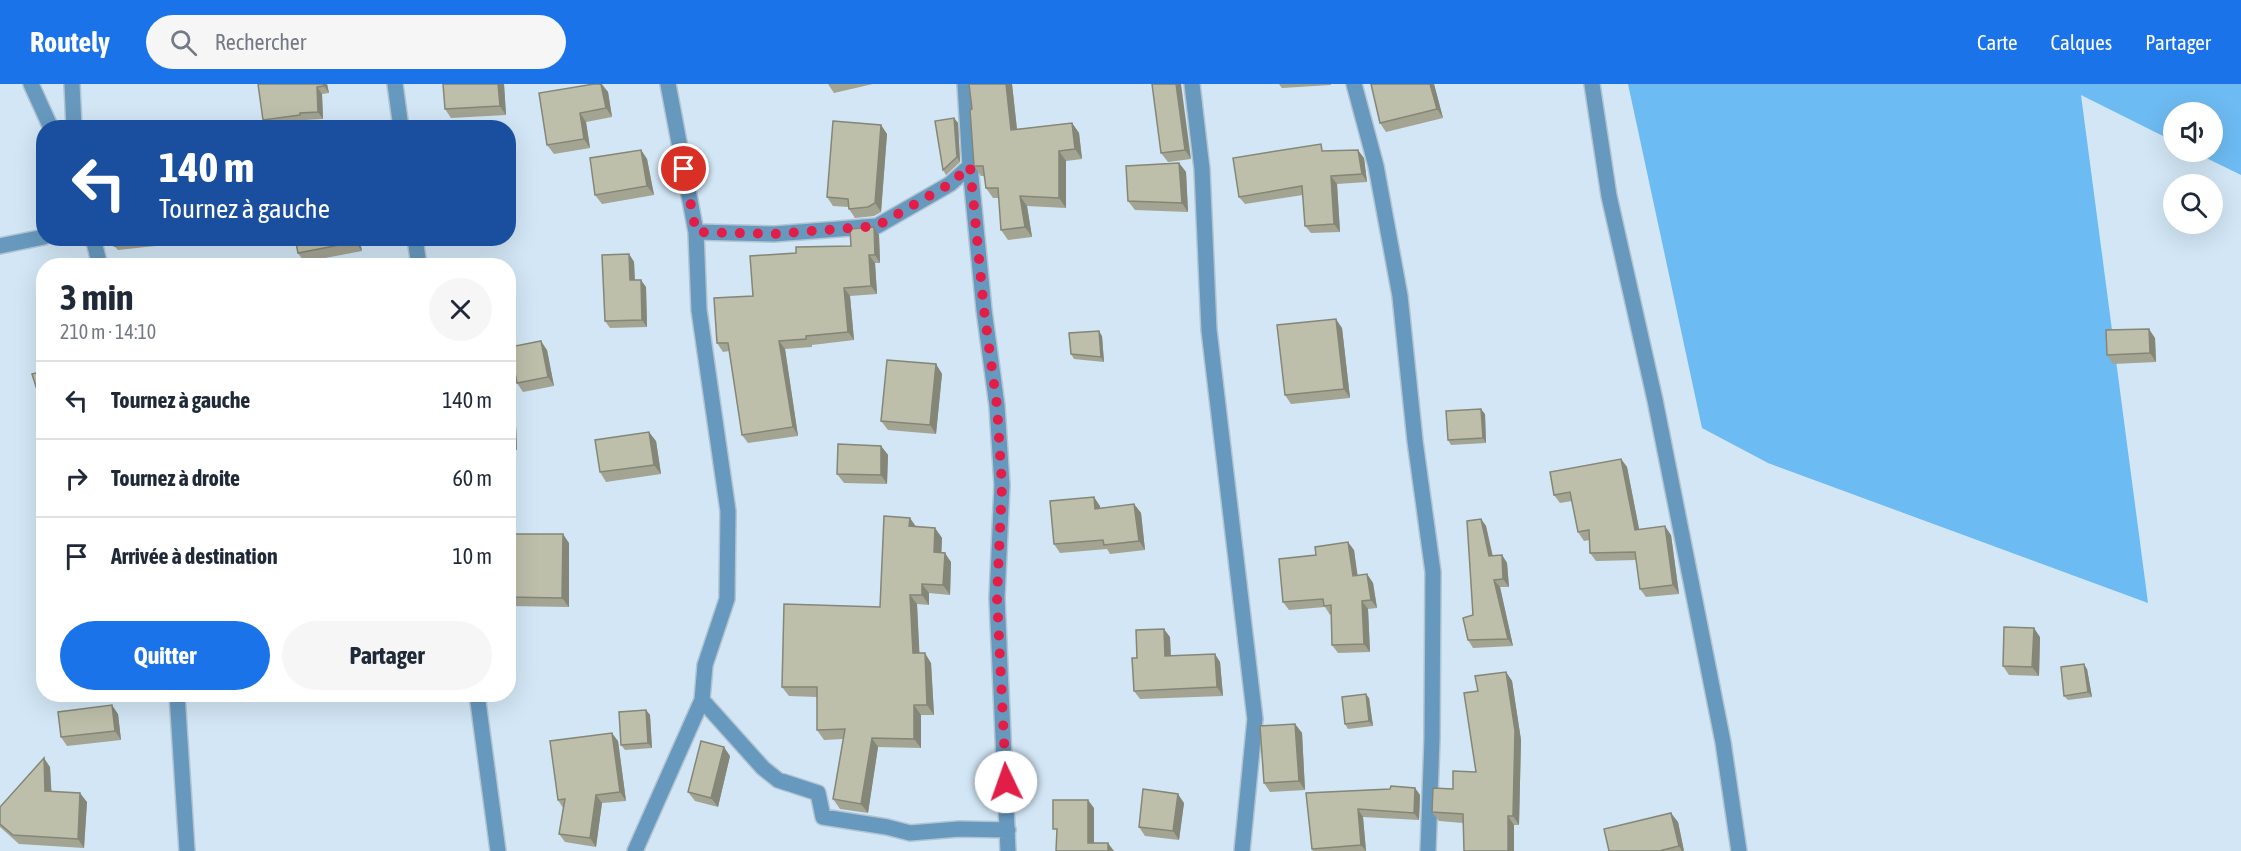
<!DOCTYPE html>
<html lang="fr">
<head>
<meta charset="utf-8">
<style>
  body { margin:0; font-family:"Asap Condensed",sans-serif; background:#f6f6f7; color:#1f2937; height:100vh; display:flex; flex-direction:column; font-size:22px; white-space:nowrap }
  * { box-sizing:border-box; margin:0 }
  p { font-size:20px; color:#747a83 }
  .icon { flex:none; width:33px; height:33px; fill:none; stroke:currentColor; stroke-width:2; stroke-linecap:round; stroke-linejoin:round }
  .map { position:relative; flex:1; overflow:hidden }
  .panel { position:absolute; left:36px; top:174px; width:480px; height:444px; display:flex; flex-direction:column; background:#fff; border-radius:24px; box-shadow:0 6px 24px #0002 }
  .panel>* { flex:none }
  .guide { position:absolute; left:36px; top:36px; width:480px; height:126px; border-radius:24px; box-shadow:0 6px 24px #0002; background:#1a4fa0; color:#fff; overflow:hidden }
  .fabs { position:absolute; left:2163px; top:18px; display:grid; gap:12px }
  .fabs a { display:grid; place-items:center; width:60px; height:60px; border-radius:50%; background:#fff; box-shadow:0 6px 24px #0002; font-size:30px }
  .pin { position:absolute; display:grid; place-items:center; width:51px; height:51px; color:#fff; margin:-26px; border:3px solid #fff; border-radius:50%; box-shadow:0 2px 6px #0007 }
  .me { position:absolute; width:66px; margin:-33px; rotate:357deg; stroke-linejoin:round; filter:drop-shadow(0 0 4px #0008) }
  .turn { display:flex; align-items:center; gap:21px; height:126px; padding:0 24px; font-size:27px }
  .turn .icon { width:78px; height:78px; stroke-width:2.5 }
  .turn b { display:block; font-size:42px; line-height:51px }
  .round { display:grid; place-items:center; flex:none; width:63px; height:63px; border-radius:32px; background:#f6f6f7 }
  .headline { display:flex; align-items:center; justify-content:space-between; height:102px; padding:0 24px }
  h1 { font-size:36px; font-weight:700; line-height:45px }
  .action { display:flex; gap:12px; margin-top:auto; padding:12px 24px }
  .action a { flex:1; height:69px; border-radius:36px; background:#1a73e8; color:#fff; font-size:24px; font-weight:700; line-height:69px; text-align:center }
  .action a+a { background:#f6f6f7; color:#1f2937 }
  ul { padding:0; list-style:none }
  li { display:flex; align-items:center; gap:18px; height:78px; padding:0 24px; border-top:2px solid #e0e1e3 }
  li div { flex:1 }
  li b { display:block; font-size:22px }
  li em { font-style:normal }
  header { display:flex; align-items:center; gap:36px; box-sizing:border-box; height:84px; padding:0 30px; background:#1a73e8; color:#fff }
  header strong { font-size:28px }
  nav { display:flex; gap:33px; margin-inline-start:auto; font-size:21px }
  .search { width:420px; height:54px; background:#f6f6f7; display:flex; align-items:center; gap:15px; box-sizing:border-box; padding:0 21px; border-radius:33px; color:#747a83; font-size:22px }
  .map>svg:first-child { display:block }
  .forest { fill:#6dbbf3 }
  .lines { fill:none; stroke-linecap:round; stroke-linejoin:round }
  .minor-casing { stroke:#b2c4d1; stroke-width:18 }
  .minor { stroke:#6799be; stroke-width:15 }
  .wall { fill:#a3a492 }
  .shaded-wall { fill:#848677 }
  .building { fill:#bdbfaa; stroke:#848677; stroke-width:1.5 }
  .route { stroke:#e11d48; stroke-width:10; stroke-dasharray:0 18 }
</style>
</head>
<body>
<header>
<strong>Routely</strong>
<div class="search"><svg class="icon" aria-label="search" viewBox="0 0 24 24"><circle cx="10" cy="10" r="6"/><path d="M15 15l6 6"/></svg>Rechercher</div>
<nav><a>Carte</a><a>Calques</a><a>Partager</a></nav>
</header>
<div class="map">
<svg width="2241" height="767" viewBox="0 0 2241 767">
  <rect width="100%" height="100%" fill="#d2e6f5"/>
  <path class="forest" d="M1628 0H2241V91L2194 68H2212V28H2174L2173 57 2081 11 2148 519 1768 379 1702 344Z"/>
  <g class="lines">
    <defs>
      <path id="minor" d="M31 0 51 44
        M72 0 74 44
        M395 0 401 44
        M965 0 970 82 984 226 997 322 1002 401 997 514 1008 767
        M1192 0 1202 85 1209 246 1255 635 1242 767
        M1354 0 1376 82 1400 212 1415 357 1433 488 1432 655 1428 767
        M1592 0 1609 112 1655 316 1723 658 1739 767
        M696 148 774 150 877 142 950 100 970 82
        M93 154 100 182
        M415 154 419 182
        M0 162 44 153
        M177 610 187 767
        M477 610 498 767
        M702 616 763 684 778 696 818 709 823 733 887 743 910 749 959 745 1008 746
        M635 767 702 616 705 581 727 515 728 427 699 226 696 148 668 0"/>
    </defs>
    <use href="#minor" class="minor-casing"/>
    <use href="#minor" class="minor"/>
  </g>
  <path class="wall" d="M258 0H327L329 9 322 10 323 35 305 36V38L268 43 263 36Z
    M504 0 506 31 451 34 445 25Z
    M594 0H602L608 8 612 33 586 38 590 64 554 70 547 61Z
    M828 0H873L834 9Z
    M969 0H1012L1017 45 1072 39 1079 49 1082 75 1066 77V124L1027 122 1032 153 1008 156 1001 146 999 114H993L986 104 985 92H981L974 82 972 25Z
    M1152 0 1191 75 1168 78 1161 69Z
    M1279 0H1331V1L1282 4Z
    M1434 0 1443 34 1386 48 1380 39Z
    M954 34 958 39 960 78 946 91 943 86Z
    M881 41 887 50 881 128 874 132 855 134 849 125 848 123 833 122 827 113Z
    M641 66 647 75 654 111 602 120 595 111Z
    M1326 67 1364 74 1367 98 1337 100 1340 148 1311 149 1305 142 1303 111 1245 120 1239 113Z
    M1179 79 1186 88 1188 128 1135 126 1128 117Z
    M874 143 879 151 880 179H875L877 210 850 212 854 256 812 261V263L785 265 798 352 748 359 742 351 729 267 723 268 717 259 753 212 796 169 851 162Z
    M113 154H192L193 158 118 166 114 162Z
    M295 154H359L362 167 304 178 298 169Z
    M629 170 634 178 635 196 646 203 647 243 610 244 605 237Z
    M1342 244 1350 314 1291 320 1285 311Z
    M1102 252 1104 278 1074 275 1071 270Z
    M2155 254 2156 278 2113 280 2107 271Z
    M547 266 554 302 523 308 517 299Z
    M936 280 942 290 936 350 888 346 881 337Z
    M1485 330 1486 359 1451 361 1448 356Z
    M508 337 516 341 517 366H508Z
    M656 357 661 390 606 398 600 388Z
    M881 362 888 371 887 400 844 399 837 390Z
    M1621 375 1627 383 1639 445 1671 451 1679 510 1646 513 1640 505 1636 476 1596 477 1590 469V456L1584 457 1578 448 1572 417 1560 419 1554 411Z
    M1094 413 1100 424 1134 420 1141 429 1145 466 1110 470 1107 465 1060 469 1054 460Z
    M1481 435 1486 442 1493 472 1502 471 1507 479 1509 503H1500L1513 562 1473 564 1468 556 1473 531Z
    M916 443 935 444 942 454 941 469 951 478 950 511 929 509V521L917 520 919 569 931 579 934 631H921V664L878 663 868 729 840 725 833 715 843 655 824 656 817 646V613L789 612 782 603 880 523Z
    M508 450 569 459V523L508 522Z
    M1354 466 1357 492 1367 490 1373 499 1377 524 1368 525 1370 568 1338 569 1332 561 1331 530 1330 531 1325 523 1289 526 1283 518 1316 471Z
    M1170 553 1171 572 1220 578 1223 612 1140 615 1134 607 1137 574Z
    M2040 553 2039 592 2009 591 2003 582Z
    M2087 585 2092 613 2068 616 2064 612Z
    M1506 588 1512 597 1521 656 1519 741H1514V767H1464L1463 739 1439 737 1432 728 1453 705 1476 688 1478 607Z
    M1369 614 1373 642 1348 645 1345 640Z
    M646 626 650 631 652 664 625 666 621 661Z
    M118 630 121 656 67 662 61 653Z
    M1295 640 1302 649 1305 706 1270 708 1264 699Z
    M618 657 626 717 602 719 596 763 565 758 559 750 563 724 558 716Z
    M730 672 718 723 695 717 688 708Z
    M50 683 51 708 87 718 84 764 19 760 0 743V723Z
    M1415 704 1420 711 1419 736 1363 733 1366 767H1313L1312 765 1306 709Z
    M1184 719 1179 756 1145 752 1139 743Z
    M1678 738 1684 767H1609Z"/>
  <path class="shaded-wall" d="M323 0H327L329 9 324 2Z
    M498 0H504L506 31 500 22Z
    M601 0 608 8 612 33 606 24Z
    M1006 0H1012L1018 55 1011 46Z
    M1176 0H1181L1191 75 1185 66Z
    M1430 0H1434L1443 34 1437 25Z
    M317 3 322 10 323 35 318 28Z
    M580 29 586 38 590 64 584 55Z
    M954 34 958 39 960 78 957 73Z
    M1072 39 1079 49 1082 75 1075 65Z
    M881 41 887 50 881 128 875 119Z
    M641 66 647 75 654 111 647 102Z
    M1358 66 1364 74 1367 98 1362 90Z
    M1059 67 1066 77V124L1059 114Z
    M1179 79 1186 88 1188 128 1182 119Z
    M1331 92 1337 100 1340 148 1334 140Z
    M1020 112 1027 122 1032 153 1025 143Z
    M874 143 879 151 880 179 875 171Z
    M355 154H359L362 167 355 158Z
    M629 170 634 178 635 203 630 196Z
    M869 171 875 179 877 210 871 202Z
    M641 196 646 203 647 243 642 236Z
    M844 204 850 212 854 256 848 248Z
    M1336 235 1342 244 1350 314 1344 305Z
    M2149 245 2155 254 2156 278 2150 269Z
    M1099 247 1102 252 1104 278 1101 273Z
    M541 257 547 266 554 302 548 293Z
    M779 257 785 265 798 352 793 343Z
    M936 280 942 290 936 350 930 341Z
    M1481 325 1485 330 1486 359 1483 354Z
    M513 337 516 341 517 366 513 362Z
    M649 348 656 357 661 390 654 381Z
    M881 362 888 371 887 400 881 391Z
    M1621 375 1627 383 1641 455 1635 446Z
    M1094 413 1100 422 1101 434 1095 425Z
    M1134 420 1141 429 1145 466 1139 457Z
    M910 434 917 444 909 442Z
    M1481 435 1486 442 1494 480 1489 472Z
    M1665 442 1671 451 1679 510 1673 501Z
    M935 444 942 454 941 478 934 468Z
    M563 450 569 459V523L562 514Z
    M1348 458 1354 466 1359 501 1353 492Z
    M945 469 951 478 950 511 943 501Z
    M1502 471 1507 479 1509 503 1503 495Z
    M1367 490 1373 499 1377 524 1371 516Z
    M1494 496 1500 503 1513 562 1508 555Z
    M922 500 929 509V521L922 511Z
    M910 511 917 520 920 579 913 569Z
    M1362 517 1368 525 1370 568 1364 560Z
    M2034 544 2040 553 2039 592 2032 583Z
    M1164 545 1170 553 1171 581 1165 572Z
    M925 569 931 579 934 631 927 621Z
    M1215 570 1220 578 1223 612 1217 603Z
    M2084 580 2087 585 2092 613 2088 608Z
    M1506 588 1512 597 1521 656 1519 741 1513 732Z
    M1366 610 1369 614 1373 642 1369 637Z
    M112 621 118 630 121 656 115 647Z
    M914 621 921 631V664L914 655Z
    M646 626 650 631 652 664 648 659Z
    M1295 640 1302 649 1305 706 1299 697Z
    M612 649 618 657 626 717 620 708Z
    M872 654 878 663 868 729 861 720Z
    M724 663 730 672 718 723 711 714Z
    M44 674 50 683 52 716 45 707Z
    M1415 704 1420 711 1419 736 1414 729Z
    M80 709 87 718 84 764 78 755Z
    M1178 710 1184 719 1179 756 1173 747Z
    M596 711 602 719 596 763 590 754Z
    M1088 716 1094 724V767L1088 759Z
    M1358 725 1363 733 1366 767 1361 761Z
    M1671 729 1678 738 1684 767H1682L1679 762Z
    M1508 732 1514 741V767H1508Z
    M1108 759 1114 767H1108Z"/>
  <path class="building" d="M258 0H323L324 2 317 3 318 28 300 29V31L263 36Z
    M443 0H498L500 22 445 25Z
    M594 0H601L606 24 580 29 584 55 547 61 539 9Z
    M969 0H1006L1011 46 1072 39 1075 65 1059 67V114L1020 112 1025 143 1001 146 998 104H986L983 82H974L970 26 972 25Z
    M1152 0H1176L1185 66 1161 69Z
    M1371 0H1430L1437 25 1380 39Z
    M954 34 957 73 943 86 935 37Z
    M833 37 881 41 875 119 868 123 849 125 848 115 827 113Z
    M1321 60 1322 67 1358 66 1362 90 1331 92 1334 140 1305 142 1302 102 1239 113 1233 74Z
    M641 66 647 102 595 111 590 74Z
    M1179 79 1182 119 1128 117 1126 82Z
    M874 143 875 171H869L871 202 844 204 848 248 806 252V255L779 257 793 343 742 351 728 259H717L714 214 753 212 750 172 796 169V163L851 162 850 145Z
    M113 154H175L114 162Z
    M295 154H355V158L298 169Z
    M629 170 630 196H641L642 236 605 237 602 171Z
    M1336 235 1344 305 1285 311 1277 241Z
    M2149 245 2150 269 2107 271 2106 246Z
    M1099 247 1101 273 1071 270 1069 249Z
    M541 257 548 293 517 299 510 263Z
    M887 276 936 280 930 341 881 337Z
    M44 287V314L40 315 32 290Z
    M1481 325 1483 354 1448 356 1446 327Z
    M508 337H513V362H508Z
    M649 348 654 381 600 388 595 356Z
    M838 360 881 362V391L837 390Z
    M1621 375 1635 446 1665 442 1673 501 1640 505 1635 468 1590 469 1589 446 1578 448 1570 408 1554 411 1550 388Z
    M1094 413 1095 425 1134 420 1139 457 1104 461 1103 456 1054 460 1050 417Z
    M884 432 910 434 909 442 935 444 934 468 945 469 943 501 922 500V511H910L913 569H925L927 621H914V655L872 654 861 720 833 715 845 645 817 646V603H782L784 520 880 523Z
    M1481 435 1489 472 1502 471 1503 495 1494 496 1508 555 1468 556 1463 534 1473 531 1467 437Z
    M508 450H563L562 514 508 513Z
    M1348 458 1353 492 1367 490 1371 516 1362 517 1364 560 1332 561 1331 521 1324 522 1323 515 1283 518 1279 475 1316 471 1315 463Z
    M2004 543 2034 544 2032 583 2003 582Z
    M1164 545 1165 572 1215 570 1217 603 1134 607 1132 574H1137L1136 546Z
    M2084 580 2088 608 2064 612 2061 583Z
    M1506 588 1515 647 1513 732H1508V767H1464L1463 730 1432 728 1433 704 1453 705V687L1476 688 1464 609 1478 607 1475 592Z
    M1366 610 1369 637 1345 640 1342 613Z
    M112 621 115 647 61 653 58 628Z
    M646 626 648 659 621 661 619 628Z
    M1295 640 1299 697 1264 699 1260 642Z
    M612 649 620 708 596 711 590 754 559 750 565 715 558 716 550 657Z
    M701 657 724 663 711 714 688 708Z
    M44 674 45 707 80 709 78 755 13 751 0 740V723Z
    M1391 702 1415 704 1414 729 1358 725 1361 761 1312 765 1306 709 1390 705Z
    M1143 705 1178 710 1173 747 1139 743Z
    M1053 716H1088V759H1108V767H1056L1057 745H1053Z
    M1671 729 1679 762 1659 767H1609L1604 745Z"/>
  <g class="lines">
    <path class="route" d="M684 85 696 148 774 150 877 142 950 100 970 82 984 226 997 322 1002 401 997 513 1006 698"/>
  </g>
</svg>
<div class="fabs">
<a><svg class="icon" aria-label="sound" viewBox="0 0 24 24"><path d="M4 9h4l5-4v14l-5-4H4zM17 9q2 3 0 6"/></svg></a>
<a><svg class="icon" aria-label="search" viewBox="0 0 24 24"><circle cx="10" cy="10" r="6"/><path d="M15 15l6 6"/></svg></a>
</div>
<div class="pin" style="left:684px;top:85px;background:#d93025"><svg class="icon" aria-label="arrive" viewBox="0 0 24 24"><path d="M6 21V4h12l-3 4 3 4H6"/></svg></div>
<svg class="me" style="left:1006px;top:698px" viewBox="-20 -20 40 40"><circle r="19" fill="#fff"/><path d="M0-13L10 11 0 6-10 11z" fill="#e11d48"/></svg>
<div class="guide">
<div class="turn"><svg class="icon" aria-label="left" viewBox="0 0 24 24"><path d="M17 20v-9H6M10 6l-5 5 5 5"/></svg><div><b>140 m</b>Tournez à gauche</div></div>
</div>
<section class="panel">
<div class="headline"><div><h1>3 min</h1><p>210 m · 14:10</p></div><a class="round"><svg class="icon" aria-label="close" viewBox="0 0 24 24"><path d="M6 6l12 12M18 6L6 18"/></svg></a></div>
<ul>
<li><svg class="icon" aria-label="left" viewBox="0 0 24 24"><path d="M17 20v-9H6M10 6l-5 5 5 5"/></svg><div><b>Tournez à gauche</b></div><em>140 m</em></li>
<li><svg class="icon" aria-label="right" viewBox="0 0 24 24"><path d="M7 20v-9h11M14 6l5 5-5 5"/></svg><div><b>Tournez à droite</b></div><em>60 m</em></li>
<li><svg class="icon" aria-label="arrive" viewBox="0 0 24 24"><path d="M6 21V4h12l-3 4 3 4H6"/></svg><div><b>Arrivée à destination</b></div><em>10 m</em></li>
</ul>
<div class="action"><a>Quitter</a><a>Partager</a></div>
</section>
</div>
</body>
</html>
